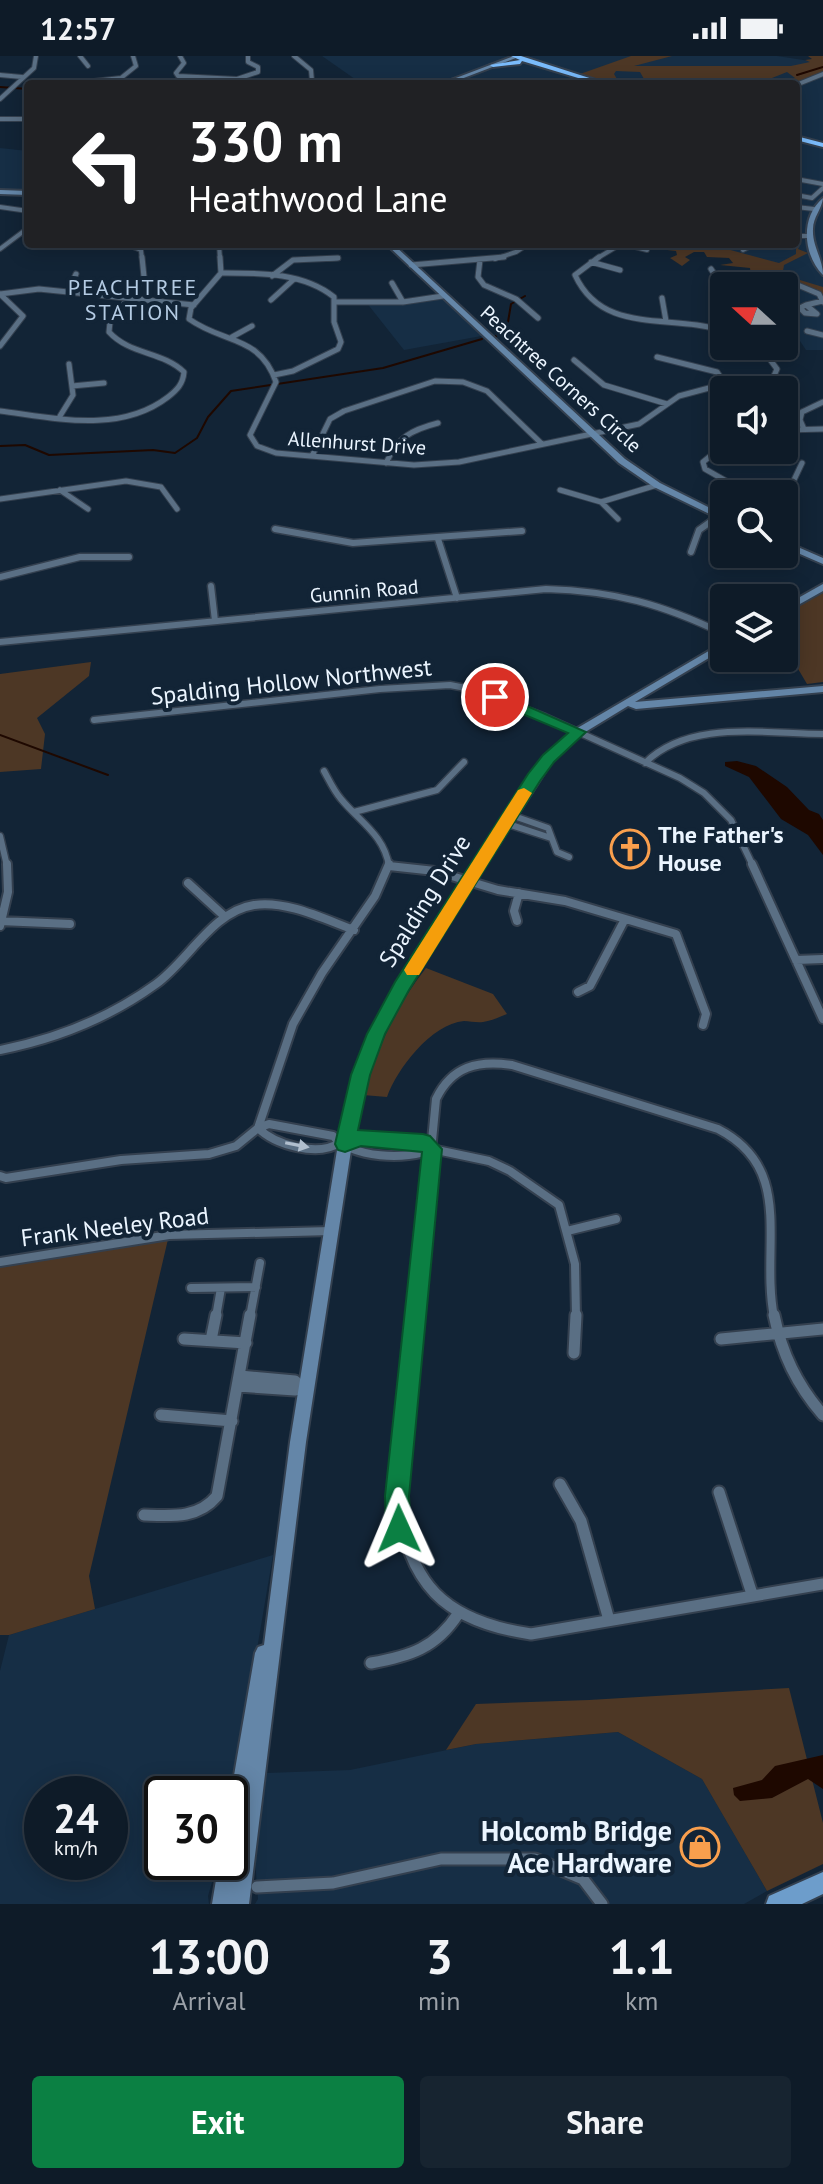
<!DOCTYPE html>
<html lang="en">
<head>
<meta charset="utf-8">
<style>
  body { margin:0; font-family:"PT Sans",sans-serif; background:#172430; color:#f1f3f6; height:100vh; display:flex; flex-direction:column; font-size:30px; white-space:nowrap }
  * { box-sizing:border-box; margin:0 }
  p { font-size:26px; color:#9ba1a8 }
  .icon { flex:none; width:44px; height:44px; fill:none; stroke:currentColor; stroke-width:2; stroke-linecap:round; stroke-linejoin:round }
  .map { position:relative; height:1848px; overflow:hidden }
  .details { display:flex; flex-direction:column; background:#0e1b28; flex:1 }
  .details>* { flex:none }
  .banner { position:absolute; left:24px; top:24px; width:776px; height:168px; border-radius:8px; box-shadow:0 4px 20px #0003,0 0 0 2px #2e3945; background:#202124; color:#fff; overflow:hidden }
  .needle { width:52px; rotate:291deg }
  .buttons { position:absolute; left:710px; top:216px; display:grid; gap:16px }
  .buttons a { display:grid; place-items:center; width:88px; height:88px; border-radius:8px; background:#0e1b28; box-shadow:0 4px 20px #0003,0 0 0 2px #2e3945; font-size:40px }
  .speed { position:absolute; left:24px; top:1720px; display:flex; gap:16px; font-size:40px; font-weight:700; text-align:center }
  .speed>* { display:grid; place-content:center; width:104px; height:104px; border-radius:50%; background:#0e1b28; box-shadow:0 4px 20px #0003,0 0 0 2px #2e3945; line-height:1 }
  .speed small { font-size:20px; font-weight:400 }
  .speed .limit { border:4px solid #111; border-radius:12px; background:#fff; color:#111 }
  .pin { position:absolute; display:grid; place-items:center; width:68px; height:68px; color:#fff; margin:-34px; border:4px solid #fff; border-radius:50%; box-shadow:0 2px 8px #0007 }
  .me { position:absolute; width:88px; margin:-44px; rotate:359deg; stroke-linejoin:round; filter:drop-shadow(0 0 6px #0008) }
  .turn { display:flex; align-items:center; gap:28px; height:168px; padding:0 32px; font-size:36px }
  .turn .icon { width:104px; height:104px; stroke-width:2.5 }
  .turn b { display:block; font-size:56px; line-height:68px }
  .eta { display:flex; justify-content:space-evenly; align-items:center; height:136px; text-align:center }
  .eta b { font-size:48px; font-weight:700; line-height:56px }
  .action { display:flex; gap:16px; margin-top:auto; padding:16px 32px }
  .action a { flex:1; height:92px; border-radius:8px; background:#0b8043; color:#fff; font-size:32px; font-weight:700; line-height:92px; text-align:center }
  .action a+a { background:#172430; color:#f1f3f6 }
  .status { display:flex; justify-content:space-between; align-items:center; height:56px; padding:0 40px; background:#0e1b28; direction:ltr }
  .status svg { height:22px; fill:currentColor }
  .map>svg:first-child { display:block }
  .built { fill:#162e45; fill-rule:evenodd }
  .green { fill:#4d3725 }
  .water { fill:#1e0800 }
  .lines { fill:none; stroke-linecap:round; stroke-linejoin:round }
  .stream { stroke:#1e0800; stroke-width:2 }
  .street-far4-casing { stroke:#34404f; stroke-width:6 }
  .street-far3-casing { stroke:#34404f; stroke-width:7 }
  .street-far2-casing { stroke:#34404f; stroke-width:9 }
  .street-far1-casing { stroke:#34404f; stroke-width:12 }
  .street-casing { stroke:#34404f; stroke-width:15 }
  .secondary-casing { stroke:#34404f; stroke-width:4 }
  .primary-casing { stroke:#34404f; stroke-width:4 }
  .highway-casing { stroke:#34404f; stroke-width:4 }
  .street-far4 { stroke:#5a6f84; stroke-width:4 }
  .street-far3 { stroke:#5a6f84; stroke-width:5 }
  .street-far2 { stroke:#5a6f84; stroke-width:6 }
  .street-far1 { stroke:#5a6f84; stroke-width:8 }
  .street { stroke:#5a6f84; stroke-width:11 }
  .secondary { fill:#6486a8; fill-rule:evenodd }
  .primary { fill:#6d9dcb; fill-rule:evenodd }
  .highway { fill:#7abbfb; fill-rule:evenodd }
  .oneway { fill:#b1bfce }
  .route { fill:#0b8043; stroke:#07532c; stroke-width:2 }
  .slow { fill:#f59e0b }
  .labels { text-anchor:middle; stroke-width:8; stroke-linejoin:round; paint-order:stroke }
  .far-street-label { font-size:20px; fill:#ebf5ff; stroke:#122436 }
  .far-neighbourhood-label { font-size:22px; letter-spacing:2px; fill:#b4cbe3; stroke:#122436 }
  .street-label { font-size:24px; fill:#ebf5ff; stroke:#122436 }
  .poi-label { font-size:24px; font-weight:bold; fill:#ebf5ff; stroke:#122436; text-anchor:start }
  .near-poi-label { font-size:28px; font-weight:bold; fill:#ebf5ff; stroke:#122436; text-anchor:end }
</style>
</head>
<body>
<div class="status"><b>12:57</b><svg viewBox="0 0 49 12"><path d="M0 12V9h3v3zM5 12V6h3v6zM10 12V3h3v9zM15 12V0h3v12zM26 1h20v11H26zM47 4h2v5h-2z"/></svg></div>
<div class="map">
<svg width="823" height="1848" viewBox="0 0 823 1848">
  <rect width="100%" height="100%" fill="#122436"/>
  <path class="built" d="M322 0H777L823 7V294H806L784 261V230H763L747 206 691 188H796V28H362Z
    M0 92 28 95V137L0 136Z
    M443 241 487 279 404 294 366 246H395Z
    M273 1499 248 1646 228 1738H162V1806H218L208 1840 209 1848H0V1615L9 1579ZM42 1738H110V1806H42Z
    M618 1676 702 1723 767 1835 744 1848H255L258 1843 255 1804 267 1717 350 1714 476 1688Z"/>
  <path class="green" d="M631 0H672L634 10H791L810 6 805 4 812 3 808 0H823V16L794 28H772L795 22 787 16 762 26 719 25 720 28H714L710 22 644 23 640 16 616 15 614 18 617 23H633L628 26 636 27 709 28H618L580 18Z
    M796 186 801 187 798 193 808 197 784 209 783 215 790 221 823 231V240L781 220 767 229 752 230 750 212 720 209 733 207 729 202 707 201 704 196H694L685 201 690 204 682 210 670 202 677 199 676 195 658 193 678 192 681 188H708L779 207 796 198Z
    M823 537V626L807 628 791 601 790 592 784 587V558Z
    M91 606 89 620 37 662 45 678 41 713 0 716V618Z
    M426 912 493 938 507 958C499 961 491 965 483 966 477 967 470 965 464 965 431 968 397 1013 387 1041L363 1039C378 992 395 951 426 912Z
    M169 1179 89 1520 95 1553 9 1579H0V1206Z
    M789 1632 823 1767V1808L767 1835 702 1723 618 1676 476 1688 446 1694 476 1648 589 1644Z"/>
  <path class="water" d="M737 705 756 710 787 731 809 754 819 758 823 764V799L808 779 781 763 749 721 725 710V706Z
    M823 1699V1733L808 1723 772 1742 740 1745 734 1739 733 1732 762 1724 775 1710Z"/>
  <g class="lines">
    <path class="stream" d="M797 19 823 11
      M0 31 28 33
      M496 280 508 266 511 248 525 240
      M0 390 25 389 49 399 153 394 175 397 197 382 208 361 231 335 383 312 482 283
      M0 679 108 719"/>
    <defs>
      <path id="street-far4" d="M80 0 88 10
        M180 0 184 7 176 17 178 20 237 23 258 16V11L248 6V0
        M294 0 311 14 312 25 319 28
        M0 19 22 21
        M85 26 121 22 136 10 133 0
        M331 28H342
        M796 29 823 18
        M0 43 34 12 36 0
        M0 63H28
        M796 123 823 128
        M796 139 812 142 823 132
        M0 151 28 155
        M796 151 814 153
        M796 180H810
        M125 188 141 194 142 203
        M219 188 220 203
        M624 188 647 194
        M61 190 64 188
        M0 193 28 172
        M743 194 754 188
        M326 203 338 202
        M495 203 516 196 528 188
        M596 203 621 188"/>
      <path id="street-far3" d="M220 201 221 217 191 252 189 263C224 288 260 279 276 326L250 379 257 390 276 397 414 409 459 406 639 368 679 340 709 332 757 329 773 322 777 313 760 290
        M599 201 575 219C603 280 670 257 724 275
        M480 204 478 221 484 229 516 243 538 262
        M591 206 620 214
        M411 209 504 201
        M711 213 724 232
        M221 217C259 217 303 216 334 241V266L341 286 338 293 293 315 274 319
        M272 220 293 204 338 202
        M786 224 819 238 823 246
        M392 227 403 246
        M68 236 76 218
        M0 238 39 233 194 249
        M0 238 23 260 0 290
        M662 242 666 265
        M271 244 293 224
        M335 246H403L443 240
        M806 249 817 258 805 257 800 252Z
        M806 249 823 245
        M807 275 823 279
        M232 281 252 270
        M657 301 717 316 727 331
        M574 304 604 329 667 348
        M72 330 104 327
        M0 355C55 362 120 378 168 341 177 334 183 328 184 316 162 295 130 299 109 276L110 266 144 221 142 201
        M60 360 73 339 69 308
        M804 373 800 364 802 356 823 346
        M786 374 823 373
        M724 389 703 406 705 413 749 438
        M312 400 330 363 344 355 435 325 463 326 487 335 542 388
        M386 407C398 381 411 374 438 367
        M60 434 88 453
        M560 434 601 446 618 463
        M0 443 126 425 161 431 177 453
        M784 445 802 407
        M601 446 657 429
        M710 466 719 460"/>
      <path id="street-far2" d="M275 473 353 487 522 475
        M438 483 457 542
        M691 496 699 474 713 464
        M0 521 80 501H129
        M211 530 215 565
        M0 586 546 533C614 535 662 548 724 578
        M94 664 380 633 450 629 476 634 545 661 680 722 704 737 731 764 753 810
        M645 707C689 663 766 678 823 678
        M324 715C329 724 334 735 341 743 360 766 384 779 389 810
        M354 756 437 734 464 706
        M511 759 548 772 557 796 569 801
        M505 767 551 782
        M0 780 7 810
        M389 810H392"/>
      <path id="street-far1" d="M752 808 823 963
        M389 810 435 815 498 834 565 845 676 878 706 958 703 969
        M188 827 223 859
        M0 865 70 868
        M517 865 514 855 519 837
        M0 870 8 836 7 808
        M796 904 823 903
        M578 936 590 930 625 863
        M0 994C56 983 109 962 156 928 188 905 213 855 254 849 286 844 324 863 354 874
        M258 1072 269 1068 333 1080C352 1102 407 1105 432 1093
        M258 1072C275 1089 318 1101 339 1087
        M350 1088 359 1082 423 1086 432 1093 489 1105 510 1115 559 1149 575 1208 576 1261
        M0 1120 6 1122 121 1104 209 1098 236 1090 258 1072 293 968 322 917 375 840 389 808
        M567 1175 616 1163
        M0 1206 169 1179 331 1175
        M191 1232 256 1231
        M216 1261 221 1232
        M250 1261 260 1207
        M415 1261 436 1043C452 1010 478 1004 512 1009L718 1073C796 1113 760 1189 774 1261"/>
      <path id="street" d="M415 1259 397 1440C408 1528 443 1565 531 1578L823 1528
        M774 1259C782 1298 797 1329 823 1359
        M184 1283 246 1287
        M721 1283 823 1273
        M211 1284 216 1259
        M574 1297 576 1259
        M240 1320 295 1325 300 1330
        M238 1330 295 1334 307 1330
        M161 1359 232 1365
        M560 1428 581 1465 609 1564
        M719 1436 752 1538
        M144 1459C171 1460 198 1463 217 1440L250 1259
        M371 1607C410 1600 436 1592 458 1558
        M257 1831 333 1827 441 1803H535L583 1823 602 1848"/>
      <path id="secondary" d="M514 0H521L448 28H440Z
        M0 134 28 135V139L0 138Z
        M823 142C822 153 813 161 813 173 812 190 823 203 823 219 803 199 800 161 823 142Z
        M386 188H393L625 403 660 427 724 459V465L654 431 619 407Z
        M784 485 823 502V508L784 491Z
        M823 528V535L784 557V550Z
        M724 586V593L635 646 823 630V636L636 653 628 650 582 678 552 705 406 933 382 978 367 1019 352 1088 306 1386 249 1848H212L219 1806H230V1743L255 1597 258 1591 264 1589 290 1386 338 1088 355 1019 370 978 397 928 544 701 574 674Z"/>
      <path id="primary" d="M823 1816V1838L802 1848H766L769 1840Z"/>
      <path id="highway" d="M511 0H521L608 28H598L522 5 520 8 493 11 490 9 520 4Z
        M796 80 823 87V91L796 84Z"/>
    </defs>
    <use href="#street-far4" class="street-far4-casing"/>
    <use href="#street-far3" class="street-far3-casing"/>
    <use href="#street-far2" class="street-far2-casing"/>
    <use href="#street-far1" class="street-far1-casing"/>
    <use href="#street" class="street-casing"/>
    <use href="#secondary" class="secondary-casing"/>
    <use href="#primary" class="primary-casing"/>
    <use href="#highway" class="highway-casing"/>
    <use href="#street-far4" class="street-far4"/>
    <use href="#street-far3" class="street-far3"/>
    <use href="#street-far2" class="street-far2"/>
    <use href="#street-far1" class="street-far1"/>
    <use href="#street" class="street"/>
    <use href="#secondary" class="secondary"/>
    <use href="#primary" class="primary"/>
    <use href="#highway" class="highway"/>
  </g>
  <defs><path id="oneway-solid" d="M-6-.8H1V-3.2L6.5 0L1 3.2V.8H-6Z" transform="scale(2)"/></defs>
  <use class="oneway" href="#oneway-solid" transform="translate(297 1089) rotate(11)"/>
  <path class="route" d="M495 636 586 676 554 706 540 725 409 934 385 978 370 1019 358 1074 423 1078 430 1080 442 1093 409 1440 411 1473 407 1482 399 1485 390 1482 386 1473 385 1440 422 1096 361 1090 345 1096 338 1094 335 1088 351 1019 367 978 395 926 528 718 543 699 568 677 489 644V637Z"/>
  <path class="slow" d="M524 732 532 737 419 919H407L404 914 407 909 518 734Z"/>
  <defs>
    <symbol id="church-ring" viewBox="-11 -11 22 22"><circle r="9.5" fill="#122436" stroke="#f99f4d" stroke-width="1.5"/><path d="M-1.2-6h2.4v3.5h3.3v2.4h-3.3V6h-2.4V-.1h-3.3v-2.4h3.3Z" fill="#f99f4d"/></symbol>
    <symbol id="shop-ring" viewBox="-11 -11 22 22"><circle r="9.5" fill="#122436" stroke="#f99f4d" stroke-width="1.5"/><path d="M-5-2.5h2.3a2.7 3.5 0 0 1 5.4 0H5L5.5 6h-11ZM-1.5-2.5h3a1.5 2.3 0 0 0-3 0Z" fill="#f99f4d"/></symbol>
  </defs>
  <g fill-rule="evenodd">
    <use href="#church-ring" x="608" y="771" width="44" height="44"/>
    <use href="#shop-ring" x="678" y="1769" width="44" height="44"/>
  </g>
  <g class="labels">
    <g class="far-street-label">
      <text transform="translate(561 323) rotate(42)" y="7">Peachtree Corners Circle</text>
      <text transform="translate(357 387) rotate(4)" y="7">Allenhurst Drive</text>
      <text transform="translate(364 535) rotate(-5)" y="7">Gunnin Road</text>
    </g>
    <g class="far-neighbourhood-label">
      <text x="133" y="239">PEACHTREE<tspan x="133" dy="25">STATION</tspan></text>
    </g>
    <g class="street-label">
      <text transform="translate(291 626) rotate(-6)" y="8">Spalding Hollow Northwest</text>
      <text transform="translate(425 845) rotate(-58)" y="8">Spalding Drive</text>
      <text transform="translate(115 1171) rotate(-7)" y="8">Frank Neeley Road</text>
    </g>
    <g class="poi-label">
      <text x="658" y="787">The Father's<tspan x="658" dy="28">House</tspan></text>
    </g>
    <g class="near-poi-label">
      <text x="672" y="1785">Holcomb Bridge<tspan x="672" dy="32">Ace Hardware</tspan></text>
    </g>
  </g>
</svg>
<div class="buttons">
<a><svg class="needle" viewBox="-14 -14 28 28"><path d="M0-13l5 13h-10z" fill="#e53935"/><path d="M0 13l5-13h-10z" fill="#9ba1a8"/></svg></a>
<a><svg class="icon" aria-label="sound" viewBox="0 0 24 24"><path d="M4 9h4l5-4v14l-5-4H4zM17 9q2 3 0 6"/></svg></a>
<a><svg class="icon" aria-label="search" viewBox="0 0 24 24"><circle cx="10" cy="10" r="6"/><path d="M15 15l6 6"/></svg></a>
<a><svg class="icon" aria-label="layers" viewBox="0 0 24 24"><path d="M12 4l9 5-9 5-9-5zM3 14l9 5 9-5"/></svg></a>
</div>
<div class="speed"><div>24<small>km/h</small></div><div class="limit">30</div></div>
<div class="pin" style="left:495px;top:641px;background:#d93025"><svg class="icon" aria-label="arrive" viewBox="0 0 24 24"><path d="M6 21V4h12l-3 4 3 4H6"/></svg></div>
<svg class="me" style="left:399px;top:1473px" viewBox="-20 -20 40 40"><path d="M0-17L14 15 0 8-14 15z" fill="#0b8043" stroke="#fff" stroke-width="4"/></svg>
<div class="banner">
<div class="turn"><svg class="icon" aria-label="left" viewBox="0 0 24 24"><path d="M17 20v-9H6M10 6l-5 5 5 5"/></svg><div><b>330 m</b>Heathwood Lane</div></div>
</div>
</div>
<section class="details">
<div class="eta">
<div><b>13:00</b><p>Arrival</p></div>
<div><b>3</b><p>min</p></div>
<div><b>1.1</b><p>km</p></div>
</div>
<div class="action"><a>Exit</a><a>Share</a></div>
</section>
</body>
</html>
